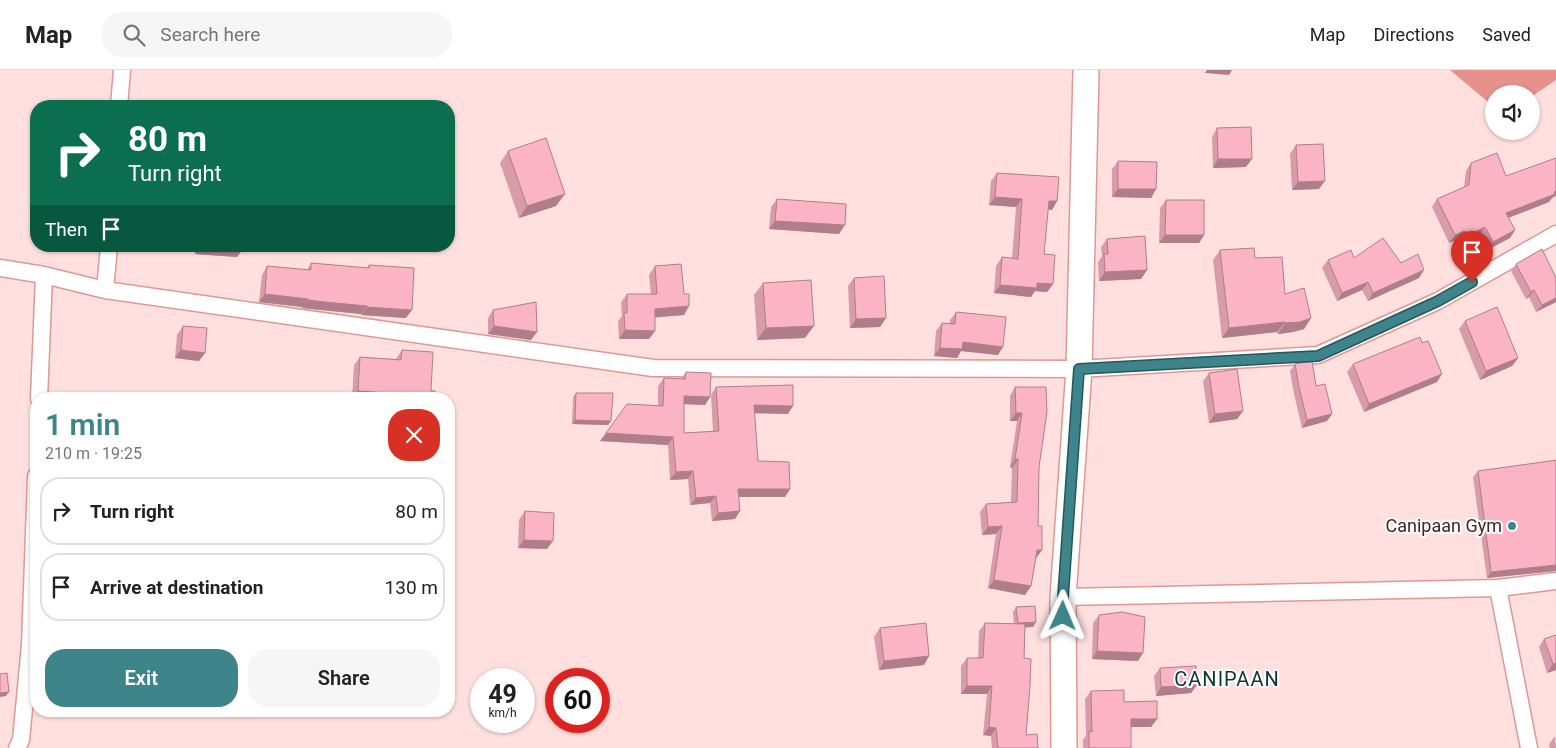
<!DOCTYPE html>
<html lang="en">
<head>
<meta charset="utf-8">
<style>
  body { margin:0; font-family:Roboto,sans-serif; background:#f6f6f6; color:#222; height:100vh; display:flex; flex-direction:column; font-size:19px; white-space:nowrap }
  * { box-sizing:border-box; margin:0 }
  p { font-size:16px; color:#767676 }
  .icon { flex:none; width:28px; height:28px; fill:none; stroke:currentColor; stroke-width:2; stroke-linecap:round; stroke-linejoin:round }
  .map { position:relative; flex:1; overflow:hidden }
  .sheet { position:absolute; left:30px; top:322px; width:425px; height:325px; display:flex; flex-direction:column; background:#fff; border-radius:20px; box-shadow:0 1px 4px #0004 }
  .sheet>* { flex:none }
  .guide { position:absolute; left:30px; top:30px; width:425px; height:152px; border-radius:20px; box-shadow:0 1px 4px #0004; background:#0b6e4f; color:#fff; overflow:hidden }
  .buttons { position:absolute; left:1485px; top:15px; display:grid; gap:10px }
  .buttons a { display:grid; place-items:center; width:55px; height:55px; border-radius:50%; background:#fff; box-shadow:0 1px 4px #0004; font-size:25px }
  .speed { position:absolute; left:470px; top:598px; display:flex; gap:10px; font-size:25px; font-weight:700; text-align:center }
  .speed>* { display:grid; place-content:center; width:65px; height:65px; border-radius:50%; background:#fff; box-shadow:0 1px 4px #0004; line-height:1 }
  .speed small { font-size:12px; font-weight:400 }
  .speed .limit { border:8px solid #d22; background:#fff; color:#111 }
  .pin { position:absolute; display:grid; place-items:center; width:42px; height:42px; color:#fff; margin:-51px -21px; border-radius:50% 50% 50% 0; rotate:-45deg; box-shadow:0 0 5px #0007 }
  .pin .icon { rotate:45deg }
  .me { position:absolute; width:55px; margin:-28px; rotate:1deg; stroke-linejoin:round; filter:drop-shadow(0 0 4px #0008) }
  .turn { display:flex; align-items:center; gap:18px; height:105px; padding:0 15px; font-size:22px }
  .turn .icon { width:65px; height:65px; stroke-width:2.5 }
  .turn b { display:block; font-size:35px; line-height:42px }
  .then { display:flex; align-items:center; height:48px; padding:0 15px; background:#0003; gap:10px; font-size:19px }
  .round { display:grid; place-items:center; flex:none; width:52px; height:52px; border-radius:20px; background:#f6f6f6 }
  .summary { display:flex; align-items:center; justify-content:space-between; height:85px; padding:0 15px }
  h1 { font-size:30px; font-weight:600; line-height:38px; color:#3d848b }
  .action { display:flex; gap:10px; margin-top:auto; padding:10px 15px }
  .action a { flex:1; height:58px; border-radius:20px; background:#3d848b; color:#fff; font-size:20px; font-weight:600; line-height:58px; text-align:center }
  .action a+a { background:#f6f6f6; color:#222 }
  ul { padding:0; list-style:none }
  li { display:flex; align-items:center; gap:15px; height:68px; margin:0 10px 8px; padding:0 5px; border:2px solid #e0e0e0; border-radius:20px }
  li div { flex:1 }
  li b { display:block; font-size:19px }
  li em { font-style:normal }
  header { display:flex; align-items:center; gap:30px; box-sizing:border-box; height:70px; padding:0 25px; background:#fff; border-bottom:1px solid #e0e0e0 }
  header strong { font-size:24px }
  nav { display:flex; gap:28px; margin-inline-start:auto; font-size:18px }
  .search { width:350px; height:45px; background:#f6f6f6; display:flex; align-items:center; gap:12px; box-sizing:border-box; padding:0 18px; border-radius:20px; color:#767676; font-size:19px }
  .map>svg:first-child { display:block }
  .water { fill:#e6918c }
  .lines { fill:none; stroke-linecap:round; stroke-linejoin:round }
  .street-casing { stroke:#df9894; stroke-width:19 }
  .primary-casing { stroke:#df9894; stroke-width:28 }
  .street { stroke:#fff; stroke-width:16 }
  .primary { stroke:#fff; stroke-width:25 }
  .wall { fill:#d79ba9 }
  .shaded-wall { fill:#af7e8a }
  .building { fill:#fab4c5; stroke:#af7e8a }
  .route-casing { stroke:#28565a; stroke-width:12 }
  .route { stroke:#3d848b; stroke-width:9 }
  .poi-dot { fill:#3d848b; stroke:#fff; stroke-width:2 }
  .labels { text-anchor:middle; stroke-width:4; stroke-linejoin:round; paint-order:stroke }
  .poi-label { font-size:18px; fill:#422625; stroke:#fff; text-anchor:end }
  .quarter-label { font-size:20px; letter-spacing:1px; fill:#0f3235; stroke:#fff }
</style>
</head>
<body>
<header>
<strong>Map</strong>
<div class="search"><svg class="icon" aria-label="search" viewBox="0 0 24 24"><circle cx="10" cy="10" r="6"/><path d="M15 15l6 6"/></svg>Search here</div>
<nav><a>Map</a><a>Directions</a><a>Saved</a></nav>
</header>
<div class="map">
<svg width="1556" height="678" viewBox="0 0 1556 678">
  <rect width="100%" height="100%" fill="#ffe0de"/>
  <path class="water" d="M1450 0H1556V10L1531 27V24H1494V37Z"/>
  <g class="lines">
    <defs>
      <path id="street" d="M119 36 122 0
        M0 198 44 205 105 220 653 298 1079 299 1318 285 1438 231 1556 164
        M105 220 109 176
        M39 329 44 205
        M1498 518 1529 678
        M1063 527 1498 518 1556 511
        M17 678 21 670 30 575 36 406"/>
      <path id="primary" d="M1064 678 1063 527 1079 299 1086 0"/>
    </defs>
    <use href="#street" class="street-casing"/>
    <use href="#primary" class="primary-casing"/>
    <use href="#street" class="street"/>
    <use href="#primary" class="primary"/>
  </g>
  <path class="wall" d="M1217 58 1246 97 1213 98 1212 67Z
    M1296 75 1319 119 1292 120 1290 84Z
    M508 81 556 136 519 148 500 93Z
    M1118 91 1156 119 1151 128 1112 127V99Z
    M1471 93 1506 106 1552 128 1549 132 1508 148 1510 168 1487 180 1480 165 1462 174 1459 169 1449 173 1432 137 1437 129 1464 117 1466 101Z
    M997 103 1057 131 1052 140 1048 139 1044 184 1053 214 1047 222 1035 221 1031 227 994 223 996 196 1002 187 1012 188 1016 137 989 135 991 111Z
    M777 129 839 164 769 159 771 137Z
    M1166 130 1204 165 1199 173H1159L1160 138Z
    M1107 169 1147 200 1141 209 1099 211 1098 192 1102 186 1101 177Z
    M195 176H243V179L237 187 195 184Z
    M1220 180 1255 188 1285 224 1311 248 1304 259 1293 262 1278 264 1277 262 1222 268 1213 190Z
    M1354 188 1401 193 1419 208 1368 231 1362 220 1337 231 1322 198 1328 190Z
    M311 193 367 198 369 195 406 248 361 245V244L320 240 302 238 303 237 259 232 262 205 267 196 307 200Z
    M1516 194 1556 209 1555 210 1556 232 1536 242 1529 227 1526 229 1511 201Z
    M655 196 684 224 689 236 684 245 655 247V261L649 269H619L618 251 622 246 621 232 627 224H651L649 205Z
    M854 208 886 248 880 257 850 258 848 216Z
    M763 213 805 268 757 270 754 225Z
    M493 240 531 270 488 264V248Z
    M956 242 998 285 961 281 957 288 934 286 936 261 942 253 950 254V250Z
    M1465 251 1518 288 1512 296 1480 310 1459 259Z
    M183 256 205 283 199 291 175 288 177 265Z
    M402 280 431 321 435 329H352L354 295 360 287 396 289Z
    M1295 294 1316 316 1332 344 1327 351 1302 358 1294 324 1290 301Z
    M1353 294 1437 312 1364 342 1347 302Z
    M686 302 710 327 705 335 684 334V363L713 362 711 325 716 317 788 344 754 343 758 391 790 419 785 427H739L740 441 735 449 712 451 710 433 690 435 688 409 670 410 668 375 600 371 658 336V316L664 308 681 309Z
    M1209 303 1243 341 1237 349 1209 353 1203 311Z
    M1015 317 1039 397 1038 456 1042 480 1036 488 1031 516 1025 525 988 518 996 464 982 465 980 442 986 434 1011 432 1012 398 1010 397 1017 351H1010V326Z
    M576 323 611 351 608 355 572 354 573 327Z
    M1478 401 1555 501 1487 508 1473 407Z
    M525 441 547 479 518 478 519 450Z
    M1016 537 1036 552 1033 557H1025L1024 588 1026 665 1038 678H992L991 666 983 665 987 624H961V596L967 588H978L979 561 985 553 1014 554 1013 542Z
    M1099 545 1143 583 1138 591 1092 589 1093 553Z
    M880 558 929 586 924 595 879 600 874 567Z
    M1544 569 1556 600 1547 603 1539 577Z
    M1160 598 1197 615 1191 623 1156 626 1154 606Z
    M1091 621 1124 632 1157 649 1151 657H1131V678H1083V670L1086 666 1085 629Z
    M1555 666 1556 678H1550L1549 674Z"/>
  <path class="shaded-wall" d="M1207 0H1232L1229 5 1205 3Z
    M1218 89H1252L1246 97 1213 98Z
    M1325 111 1319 119 1292 120 1298 112Z
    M1118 119H1156L1151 128 1112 127Z
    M1556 121V126L1552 128 1549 132 1500 151 1506 143Z
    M565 124 556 136 519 148 527 136Z
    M995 127 1022 129 1016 137 989 135Z
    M1049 131H1057L1052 140 1043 139Z
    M775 151 845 155 839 164 769 159Z
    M1485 157 1480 165 1462 174 1467 166Z
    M1515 160 1510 168 1487 180 1493 172Z
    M1465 161 1459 169 1449 173 1455 165Z
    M1165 165H1204L1199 173H1159Z
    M200 176H213L243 179 237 187 195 184Z
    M1147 200 1141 209 1099 211 1105 202Z
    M1424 200 1419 208 1368 231 1373 223Z
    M1368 212 1362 220 1337 231 1342 223Z
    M1037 213 1053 214 1047 222 1035 221 1031 227 994 223 1000 215Z
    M1534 220 1529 227 1526 229 1531 222Z
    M265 224 308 229 303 237 259 232Z
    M1556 228V232L1536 242 1542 235Z
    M308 230 367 236 361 244 302 238Z
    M689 236 684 245 649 248 655 239Z
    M367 237 412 240 406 248 361 245Z
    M886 248 880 257 850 258 856 249Z
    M1311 248 1304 259 1293 262 1278 264 1285 253Z
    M1285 252 1277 262 1222 268 1229 258Z
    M494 256 537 262 531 270 488 264Z
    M814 256 805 268 757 270 766 258Z
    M625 260 655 261 649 269H619Z
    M963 272 1003 277 998 285 961 281 957 288 934 286 940 278Z
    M181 280 205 283 199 291 175 288Z
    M1518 288 1512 296 1480 310 1486 301Z
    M1442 304 1437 312 1364 342 1369 334Z
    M358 321 403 324 400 329H352Z
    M684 326 710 327 705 335 679 334Z
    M754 335 793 336 788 344 748 343Z
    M1243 341 1237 349 1209 353 1215 344Z
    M1016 343H1022L1017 351H1010Z
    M1332 344 1327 351 1302 358 1307 350Z
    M575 350 611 351 608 355 572 354Z
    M606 363 673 367 668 375 600 371Z
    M1015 389H1018L1012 398 1010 397Z
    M693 401 688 409 670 410 676 402Z
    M738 419H790L785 427H732Z
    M716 426 710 433 690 435 696 428Z
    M740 441 735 449 712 451 718 443Z
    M1002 456 996 464 982 465 988 457Z
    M524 470 553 471 547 479 518 478Z
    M1037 480H1042L1036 488H1032Z
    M1556 495V501L1487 508 1491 502Z
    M994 510 1031 516 1025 525 988 518Z
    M1036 552 1033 557 1015 558 1018 553Z
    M1097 581 1143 583 1138 591 1092 589Z
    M929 586 924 595 879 600 884 591Z
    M1556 593V600L1547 603 1553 594Z
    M1197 615 1191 623 1156 626 1161 617Z
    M967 616H992L987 624H961Z
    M9 622 6 626 0 627V623Z
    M1131 649H1157L1151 657H1125Z
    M989 657 996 658 991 666 983 665Z"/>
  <path class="building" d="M1251 57 1252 89H1218L1217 58Z
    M546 68 565 124 527 136 508 81Z
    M1323 74 1325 111 1298 112 1296 75Z
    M1497 83 1506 106 1556 88V121L1554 122 1555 124 1506 143 1515 160 1493 172 1485 157 1467 166 1465 161 1455 165 1437 129 1469 115 1471 93Z
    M1118 91 1157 92 1156 119H1118Z
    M997 103 1059 107 1057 131H1049L1044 184 1055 185 1053 214 1037 213V218L1000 215 1002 187 1018 189 1022 129 995 127Z
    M777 129 846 134 845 155 775 151Z
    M1166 130H1204V165H1165Z
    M1145 166 1147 200 1105 202 1104 184H1108L1107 169Z
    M1383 168 1401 193 1418 184 1424 200 1373 223 1368 212 1342 223 1328 190 1351 180 1354 188Z
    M213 176H243V179Z
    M1254 178 1255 188 1282 187 1285 224 1304 218 1311 248 1300 252 1285 253V252L1229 258 1220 180Z
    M1542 179 1556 208 1555 210 1556 212V228L1542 235 1534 220 1531 222 1516 194Z
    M311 193 369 198V195L414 198 412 240 367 237V236L325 232 308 230V229L265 224 267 196 311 200Z
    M681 194 684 224H689V236L655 239V261L625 260 624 243H627V224H657L655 196Z
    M884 206 886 248 856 249 854 208Z
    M811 210 814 256 766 258 763 213Z
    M536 232 537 262 494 256 493 240Z
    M1497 237 1518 288 1486 301 1465 251Z
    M956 242 1006 247 1003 277 963 272 962 279 940 278 942 253 955 254Z
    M183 256 207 258 205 283 181 280Z
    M1420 267 1422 273 1428 271 1442 304 1369 334 1353 294Z
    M402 280 433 282 431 321H435V329H403V324L358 321 360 287 401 290Z
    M1312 291 1316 316 1325 314 1332 344 1307 350 1299 317 1295 294Z
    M1237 299 1243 341 1215 344 1209 303Z
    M686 302 711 303 710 327 684 326V363L719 361 716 317 793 315V336L754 335 758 391 789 392 790 419H738L740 441 718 443 716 426 696 428 693 401 676 402 673 367 606 363 627 334 663 336 664 308 685 309Z
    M1015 317H1046L1047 342 1039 397 1038 456H1042V480H1037L1031 516 994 510 1002 456 988 457 986 434 1017 432 1018 389H1015L1022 343H1016Z
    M576 323H613L611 351 575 350Z
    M1556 390V495L1491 502 1478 401 1550 391Z
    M525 441 554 443 553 471 524 470Z
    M1035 536 1036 552 1018 553 1016 537Z
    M1122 542 1145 547 1143 583 1097 581 1099 545Z
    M926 553 929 586 884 591 880 558Z
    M985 553 1025 554 1024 588 1031 589 1030 616 1026 665 1037 664 1038 678H998L996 658 989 657 992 616H967V588H983Z
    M1556 565V593L1553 594 1544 569Z
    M1196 596 1197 615 1161 617 1160 598Z
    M7 603 9 622 0 623V604Z
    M1124 620V632L1157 631V649H1131V678H1089V661L1092 662 1091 621Z"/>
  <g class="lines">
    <defs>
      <path id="route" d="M1063 546V527L1079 299 1318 286 1438 231 1472 212"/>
    </defs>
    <use href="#route" class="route-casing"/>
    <use href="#route" class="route"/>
  </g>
  <circle class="poi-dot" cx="1512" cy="456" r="5"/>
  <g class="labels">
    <g class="poi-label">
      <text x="1502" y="462">Canipaan Gym</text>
    </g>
    <g class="quarter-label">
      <text x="1227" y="616">CANIPAAN</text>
    </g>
  </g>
</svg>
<div class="buttons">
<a><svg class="icon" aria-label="sound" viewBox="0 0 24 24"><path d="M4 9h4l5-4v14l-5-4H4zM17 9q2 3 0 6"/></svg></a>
</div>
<div class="speed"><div>49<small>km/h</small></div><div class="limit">60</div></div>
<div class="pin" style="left:1472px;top:212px;background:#d93025"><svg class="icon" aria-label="arrive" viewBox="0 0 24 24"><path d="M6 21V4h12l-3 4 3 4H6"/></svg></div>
<svg class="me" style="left:1063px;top:546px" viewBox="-20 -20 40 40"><path d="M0-17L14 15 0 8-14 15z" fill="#3d848b" stroke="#fff" stroke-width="4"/></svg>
<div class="guide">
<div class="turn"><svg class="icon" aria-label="right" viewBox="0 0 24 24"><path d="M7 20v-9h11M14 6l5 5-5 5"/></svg><div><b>80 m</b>Turn right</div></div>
<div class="then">Then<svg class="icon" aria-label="arrive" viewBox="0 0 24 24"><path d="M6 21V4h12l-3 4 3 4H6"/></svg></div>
</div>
<section class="sheet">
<div class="summary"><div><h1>1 min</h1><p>210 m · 19:25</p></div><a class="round" style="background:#d93025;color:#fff"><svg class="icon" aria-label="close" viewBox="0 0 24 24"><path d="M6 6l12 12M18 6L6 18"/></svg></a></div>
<ul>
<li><svg class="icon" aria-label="right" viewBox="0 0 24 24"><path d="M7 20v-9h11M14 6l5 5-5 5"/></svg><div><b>Turn right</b></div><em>80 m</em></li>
<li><svg class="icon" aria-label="arrive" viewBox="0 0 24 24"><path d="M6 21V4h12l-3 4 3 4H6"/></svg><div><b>Arrive at destination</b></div><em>130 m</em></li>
</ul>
<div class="action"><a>Exit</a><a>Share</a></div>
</section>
</div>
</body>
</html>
